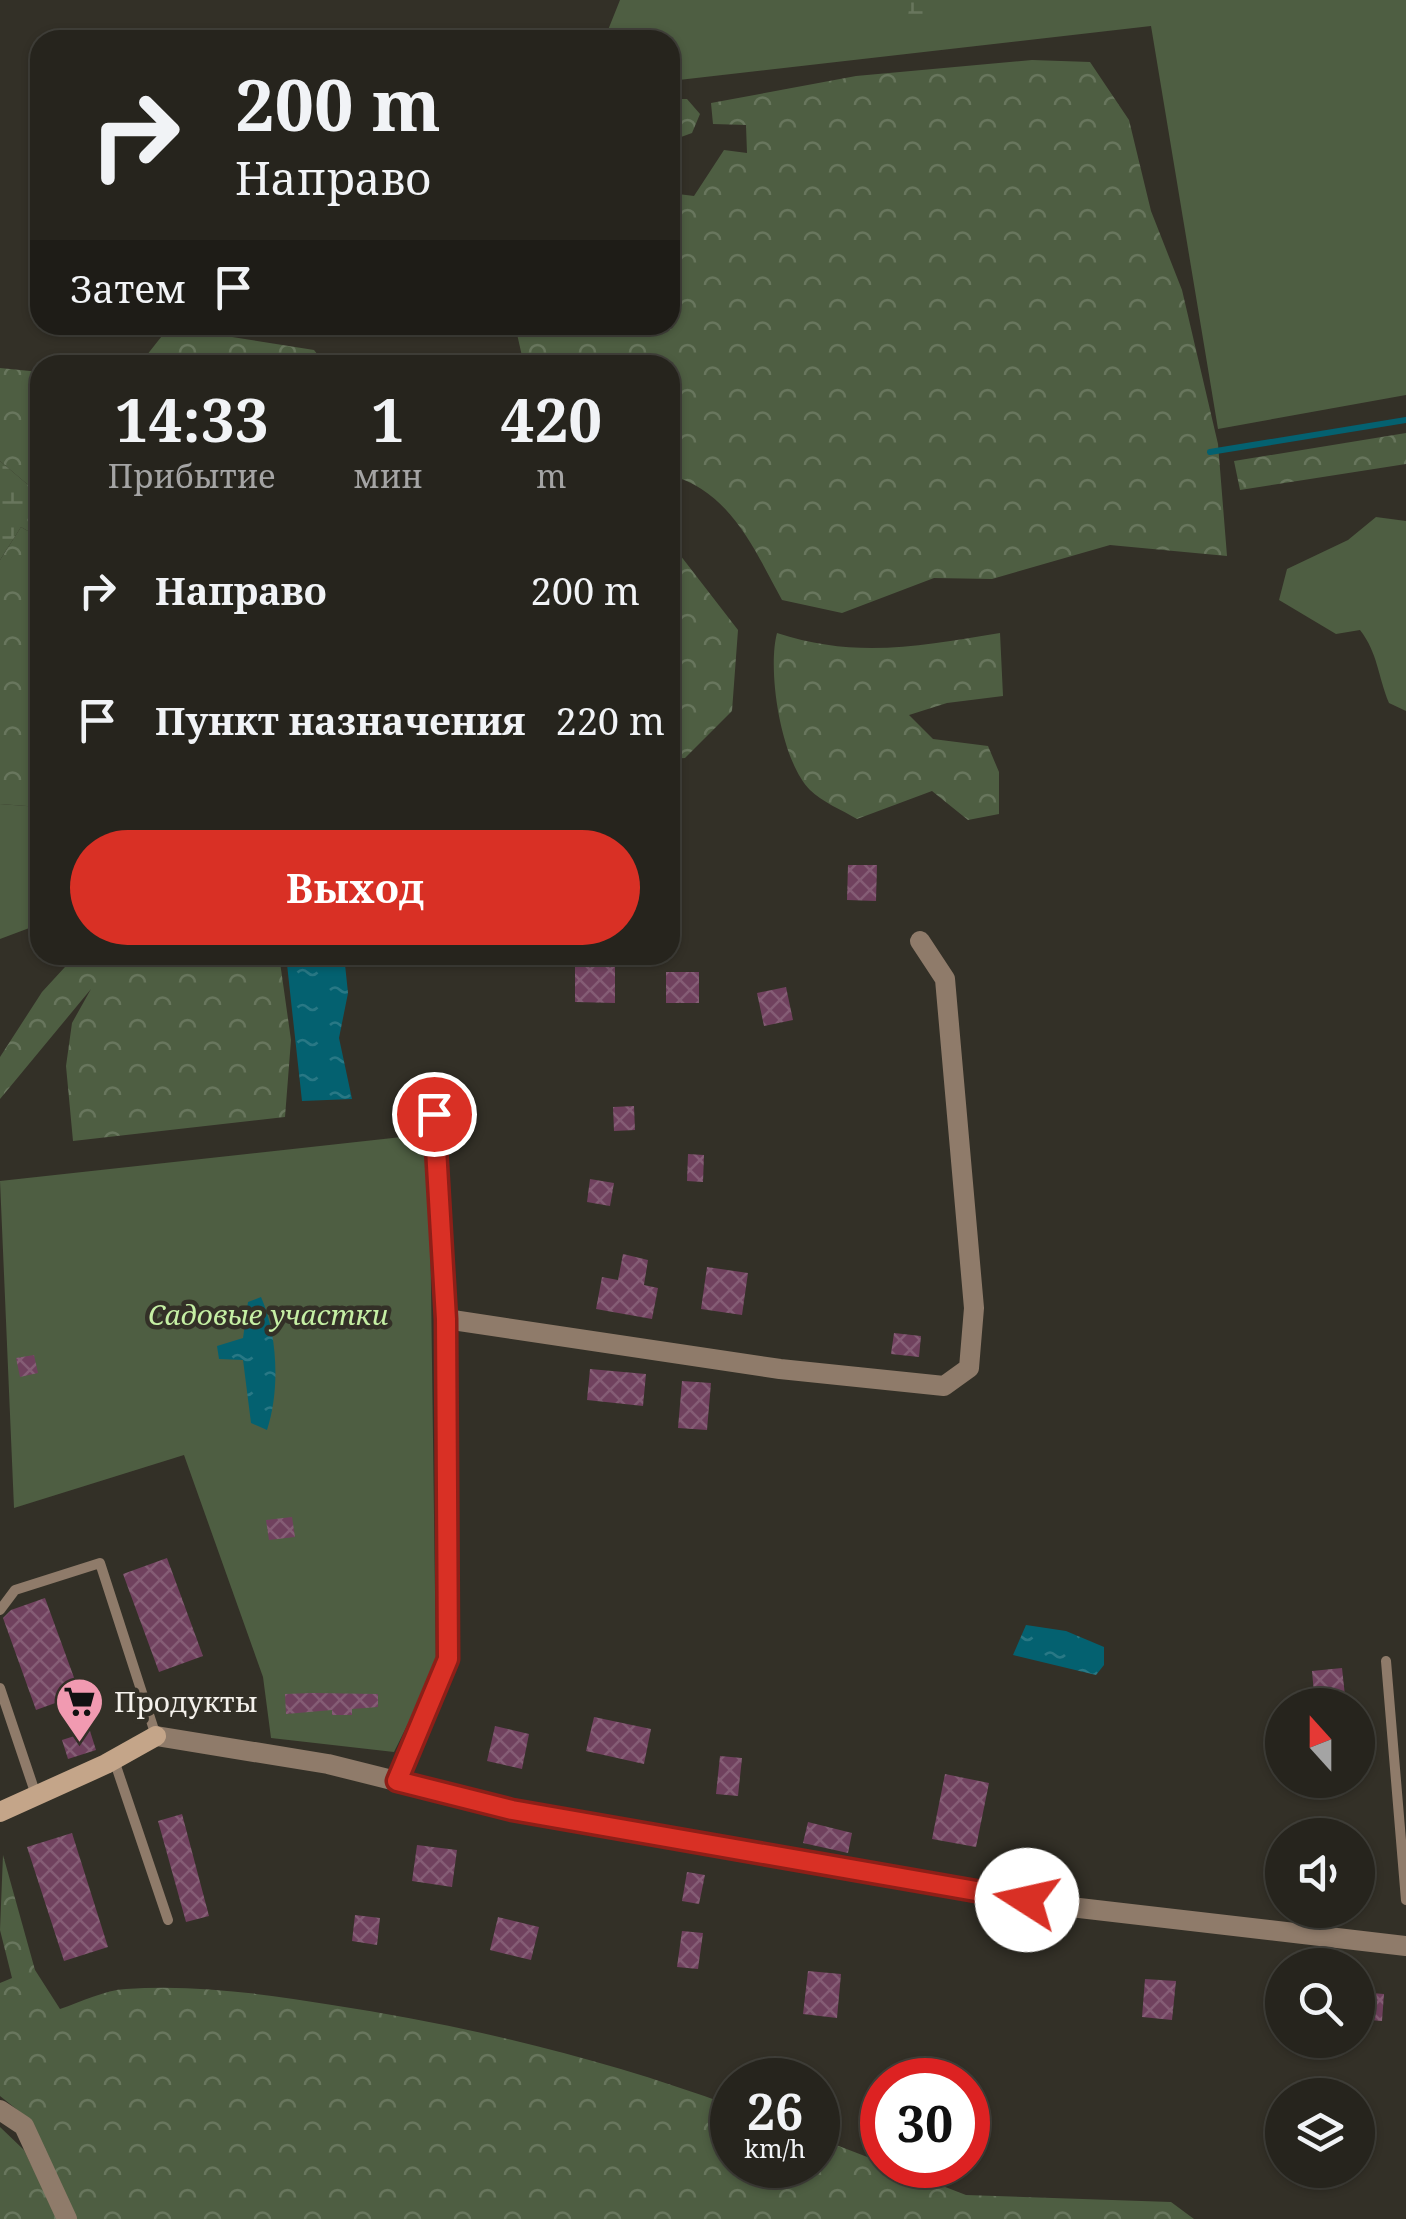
<!DOCTYPE html>
<html lang="ru">
<head>
<meta charset="utf-8">
<style>
  body { margin:0; font-family:"Noto Serif",serif; background:#32302a; color:#f1f3f6; height:100vh; display:flex; flex-direction:column; font-size:38px; white-space:nowrap }
  * { box-sizing:border-box; margin:0 }
  p { font-size:32px; color:#a4a4a4 }
  .icon { flex:none; width:55px; height:55px; fill:none; stroke:currentColor; stroke-width:2; stroke-linecap:round; stroke-linejoin:round }
  .map { position:relative; flex:1; overflow:hidden }
  .panel { position:absolute; left:30px; top:355px; width:650px; height:610px; display:flex; flex-direction:column; background:#26241d; border-radius:30px; box-shadow:0 2px 8px #0004,0 0 0 2px #42413b }
  .panel>* { flex:none }
  .top-card { position:absolute; left:30px; top:30px; width:650px; height:305px; border-radius:30px; box-shadow:0 2px 8px #0004,0 0 0 2px #42413b; background:#26241d; color:#f1f3f6; overflow:hidden }
  .needle { width:65px; rotate:339deg }
  .buttons { position:absolute; left:1265px; top:1688px; display:grid; gap:20px }
  .buttons a { display:grid; place-items:center; width:110px; height:110px; border-radius:50%; background:#26241d; box-shadow:0 2px 8px #0004,0 0 0 2px #42413b; font-size:50px }
  .speed { position:absolute; left:710px; top:2058px; display:flex; gap:20px; font-size:50px; font-weight:700; text-align:center }
  .speed>* { display:grid; place-content:center; width:130px; height:130px; border-radius:50%; background:#26241d; box-shadow:0 2px 8px #0004,0 0 0 2px #42413b; line-height:1 }
  .speed small { font-size:25px; font-weight:400 }
  .speed .limit { border:15px solid #d22; background:#fff; color:#111 }
  .pin { position:absolute; display:grid; place-items:center; width:85px; height:85px; color:#fff; margin:-42px; border:5px solid #fff; border-radius:50%; box-shadow:0 2px 10px #0007 }
  .me { position:absolute; width:110px; margin:-55px; rotate:280deg; stroke-linejoin:round; filter:drop-shadow(0 0 8px #0008) }
  .turn { display:flex; align-items:center; gap:35px; height:210px; padding:0 40px; font-size:45px }
  .turn .icon { width:130px; height:130px; stroke-width:2.5 }
  .turn b { display:block; font-size:70px; line-height:85px }
  .then { display:flex; align-items:center; height:95px; padding:0 40px; background:#0003; gap:20px; font-size:38px }
  .eta { display:flex; justify-content:space-evenly; align-items:center; height:170px; text-align:center }
  .eta b { font-size:60px; font-weight:700; line-height:70px }
  .cta { display:flex; gap:20px; margin-top:auto; padding:20px 40px }
  .cta a { flex:1; height:115px; border-radius:60px; background:#d93025; color:#fff; font-size:40px; font-weight:700; line-height:115px; text-align:center }
  ul { padding:0; list-style:none }
  li { display:flex; align-items:center; gap:30px; height:130px; padding:0 40px }
  li div { flex:1 }
  li b { display:block; font-size:38px }
  li em { font-style:normal }
  .map>svg:first-child { display:block }
  .green { fill:#4e5e42 }
  .forest { fill:url(#forest-crowns) }
  .wetland { fill:url(#wetland-marsh) }
  .water { fill:url(#water-ripples) }
  .lines { fill:none; stroke-linecap:round; stroke-linejoin:round }
  .stream { stroke:#046170; stroke-width:6 }
  .building { fill:url(#building-cross-hatch) }
  .lane { stroke:#8f7b6a; stroke-width:10 }
  .street { stroke:#8f7b6a; stroke-width:20 }
  .secondary { stroke:#c4a589; stroke-width:20 }
  .route-casing { stroke:#8d1f18; stroke-width:25 }
  .route { stroke:#d93025; stroke-width:18 }
  .labels { text-anchor:middle; stroke-width:9; stroke-linejoin:round; paint-order:stroke }
  .park-label { font-size:28px; font-style:italic; fill:#c5efa4; stroke:#333027 }
  .poi-label { font-size:28px; fill:#f4f1ec; stroke:#333027; text-anchor:start }
</style>
</head>
<body>
<div class="map">
<svg width="1406" height="2219" viewBox="0 0 1406 2219">
  <defs>
    <pattern id="forest-crowns" width="20" height="18" patternUnits="userSpaceOnUse" patternTransform="scale(2.5)"><rect width="20" height="18" fill="#4e5e42"/><path d="M2 6a3 3 0 1 1 6 0M12 15a3 3 0 1 1 6 0" fill="none" stroke="#68765d"/></pattern>
    <pattern id="wetland-marsh" width="20" height="14" patternUnits="userSpaceOnUse" patternTransform="scale(2.5)"><rect width="20" height="14" fill="#4e5e42"/><path d="M1 5h8M5 5V1M11 12h8M15 12V8" fill="none" stroke="#68765d"/></pattern>
    <pattern id="water-ripples" width="26" height="14" patternUnits="userSpaceOnUse" patternTransform="scale(2.5)"><rect width="26" height="14" fill="#046170"/><path d="M2 4q2-2 4 0t4 0M15 11q2-2 4 0t4 0" fill="none" stroke="#297885"/></pattern>
    <pattern id="building-cross-hatch" width="8" height="8" patternUnits="userSpaceOnUse" patternTransform="scale(2.5)"><rect width="8" height="8" fill="#70415e"/><path d="M0 0l8 8M0 8l8-8" fill="none" stroke="#855d75"/></pattern>
  </defs>
  <rect width="100%" height="100%" fill="#333027"/>
  <path class="green" d="M620 0H1406V395L1218 429 1151 26 670 81V40H604Z
    M1376 517 1406 521V711L1389 703C1378 677 1378 653 1360 630L1336 634 1279 600 1287 569 1348 540Z
    M0 804 40 807V924L0 939Z
    M429 1134 436 1667 394 1752 271 1738 263 1677 184 1455 14 1508 0 1181Z"/>
  <path class="forest" d="M1032 60 1090 62 1129 120 1151 211 1182 290 1218 444 1227 556 1110 545 992 579 934 578 842 613 782 600C754 549 731 492 670 475V365H524L515 325H670V193L694 196 724 150 747 153 746 125 713 124 711 103 856 76Z
    M670 99H687L700 114 692 133 670 141Z
    M169 327 314 350 326 365H139Z
    M0 368 40 372V495L0 461Z
    M1406 433V464L1240 490 1234 461Z
    M21 527 40 538V807L0 804V560Z
    M670 542 738 630 732 711 685 758 670 759Z
    M777 633C856 659 921 646 1000 633L1003 696 947 703 909 715 933 739 988 746 999 772V814L968 820 932 791 857 819C842 810 822 802 810 790 781 761 767 671 777 633Z
    M76 955H279L291 1040 285 1117 73 1141 66 1066 72 1023 91 989 0 1099V1057L42 992Z
    M3 1855 35 1970 60 2009C81 2002 105 1990 126 1989 194 1984 265 1994 332 2005 469 2026 602 2058 732 2106V2165H818V2138L966 2195 1171 2202 1194 2219H75L30 2120 0 2096V1983L12 1978 0 1930Z
    M0 2127 24 2150 58 2219H0Z"/>
  <path class="wetland" d="M910 0H940L935 25 920 24 908 17Z
    M0 461 40 495V538L21 527 0 560Z"/>
  <path class="water" d="M286 955H344L348 993 339 1038 352 1099 302 1101Z
    M261 1297C278 1335 280 1391 267 1430L251 1423 243 1360 219 1359 217 1346 243 1338 248 1302Z
    M1026 1625 1066 1631 1104 1647V1665L1096 1675 1013 1655Z"/>
  <g class="lines">
    <path class="stream" d="M1210 452 1406 420"/>
  </g>
  <path class="building" d="M848 865H877L876 901 847 900Z
    M575 963 615 964V1003L575 1002Z
    M666 972H699V1003H666Z
    M786 987 793 1020 764 1026 757 993Z
    M634 1106 635 1130 614 1131 613 1107Z
    M688 1154 704 1155 703 1182 687 1181Z
    M590 1179 614 1183 610 1206 587 1202Z
    M623 1254 648 1260 644 1285 658 1288 652 1319 596 1309 602 1277 618 1280Z
    M707 1267 748 1273 742 1315 701 1309Z
    M894 1333 921 1336 919 1357 891 1354Z
    M34 1355 38 1373 20 1377 16 1358Z
    M590 1369 646 1374 643 1406 587 1400Z
    M682 1381 711 1383 707 1430 678 1428Z
    M292 1517 295 1537 269 1540 266 1520Z
    M167 1558 203 1656 159 1672 123 1574Z
    M45 1598 80 1694 36 1710 3 1618 11 1610Z
    M1342 1668 1346 1705H1315L1312 1671Z
    M312 1693 378 1694V1707L352 1709V1715H332V1710L286 1714 285 1694Z
    M594 1717 651 1729 644 1764 586 1751Z
    M495 1726 529 1734 522 1769 487 1761Z
    M90 1731 96 1750 68 1759 62 1740Z
    M720 1756 742 1758 738 1796 716 1794Z
    M945 1774 989 1783 976 1847 932 1839Z
    M182 1814 209 1916 186 1922 158 1821Z
    M808 1822 852 1833 848 1853 803 1843Z
    M72 1833 108 1947 64 1961 27 1847Z
    M417 1845 457 1850 452 1887 412 1881Z
    M687 1872 705 1875 699 1904 682 1901Z
    M355 1915 380 1918 377 1945 352 1941Z
    M498 1917 539 1927 531 1960 490 1950Z
    M682 1931 703 1933 698 1969 677 1967Z
    M808 1971 841 1974 837 2018 803 2014Z
    M1145 1979 1176 1981 1172 2020 1142 2017Z
    M1358 1992 1384 1994 1382 2021 1358 2019Z"/>
  <g class="lines">
    <path class="lane" d="M0 1610 15 1590 100 1563 156 1736
      M1386 1661 1406 1900
      M0 1688 36 1795
      M114 1760 168 1920"/>
    <path class="street" d="M446 1319 780 1369 944 1386 969 1368 974 1308 945 979 920 941
      M156 1736 328 1764 512 1810 1062 1906 1406 1946
      M397 1781 448 1659 446 1319 435 1114
      M0 2110 24 2126 67 2219"/>
    <path class="secondary" d="M0 1812 106 1764 156 1736"/>
  </g>
  <g class="lines">
    <defs>
      <path id="route" d="M434 1114 446 1319 448 1659 397 1781 512 1810 1027 1900"/>
    </defs>
    <use href="#route" class="route-casing"/>
    <use href="#route" class="route"/>
  </g>
  <defs>
    <symbol id="supermarket-pin" viewBox="-11 -11 22 30"><path d="M0 17L-7.5 6A9.5 9.5 0 1 1 7.5 6Z" fill="#f19ab1" stroke="#333027"/><path d="M-6-5.5h2.5l.6 2H6L4.5 2H-2.5L-4.4-4H-6ZM-1.5 3.2a1.3 1.3 0 1 0 .1 0ZM3 3.2a1.3 1.3 0 1 0 .1 0Z" fill="#111"/></symbol>
  </defs>
  <g fill-rule="evenodd">
    <use href="#supermarket-pin" x="52" y="1674" width="55" height="75"/>
  </g>
  <g class="labels">
    <g class="park-label">
      <text x="268" y="1325">Садовые участки</text>
    </g>
    <g class="poi-label">
      <text x="114" y="1712">Продукты</text>
    </g>
  </g>
</svg>
<div class="buttons">
<a><svg class="needle" viewBox="-14 -14 28 28"><path d="M0-13l5 13h-10z" fill="#e53935"/><path d="M0 13l5-13h-10z" fill="#a4a4a4"/></svg></a>
<a><svg class="icon" aria-label="sound" viewBox="0 0 24 24"><path d="M4 9h4l5-4v14l-5-4H4zM17 9q2 3 0 6"/></svg></a>
<a><svg class="icon" aria-label="search" viewBox="0 0 24 24"><circle cx="10" cy="10" r="6"/><path d="M15 15l6 6"/></svg></a>
<a><svg class="icon" aria-label="layers" viewBox="0 0 24 24"><path d="M12 4l9 5-9 5-9-5zM3 14l9 5 9-5"/></svg></a>
</div>
<div class="speed"><div>26<small>km/h</small></div><div class="limit">30</div></div>
<div class="pin" style="left:434px;top:1114px;background:#d93025"><svg class="icon" aria-label="arrive" viewBox="0 0 24 24"><path d="M6 21V4h12l-3 4 3 4H6"/></svg></div>
<svg class="me" style="left:1027px;top:1900px" viewBox="-20 -20 40 40"><circle r="19" fill="#fff"/><path d="M0-13L10 11 0 6-10 11z" fill="#d93025"/></svg>
<div class="top-card">
<div class="turn"><svg class="icon" aria-label="right" viewBox="0 0 24 24"><path d="M7 20v-9h11M14 6l5 5-5 5"/></svg><div><b>200 m</b>Направо</div></div>
<div class="then">Затем<svg class="icon" aria-label="arrive" viewBox="0 0 24 24"><path d="M6 21V4h12l-3 4 3 4H6"/></svg></div>
</div>
<section class="panel">
<div class="eta">
<div><b>14:33</b><p>Прибытие</p></div>
<div><b>1</b><p>мин</p></div>
<div><b>420</b><p>m</p></div>
</div>
<ul>
<li><svg class="icon" aria-label="right" viewBox="0 0 24 24"><path d="M7 20v-9h11M14 6l5 5-5 5"/></svg><div><b>Направо</b></div><em>200 m</em></li>
<li><svg class="icon" aria-label="arrive" viewBox="0 0 24 24"><path d="M6 21V4h12l-3 4 3 4H6"/></svg><div><b>Пункт назначения</b></div><em>220 m</em></li>
</ul>
<div class="cta"><a>Выход</a></div>
</section>
</div>
</body>
</html>
